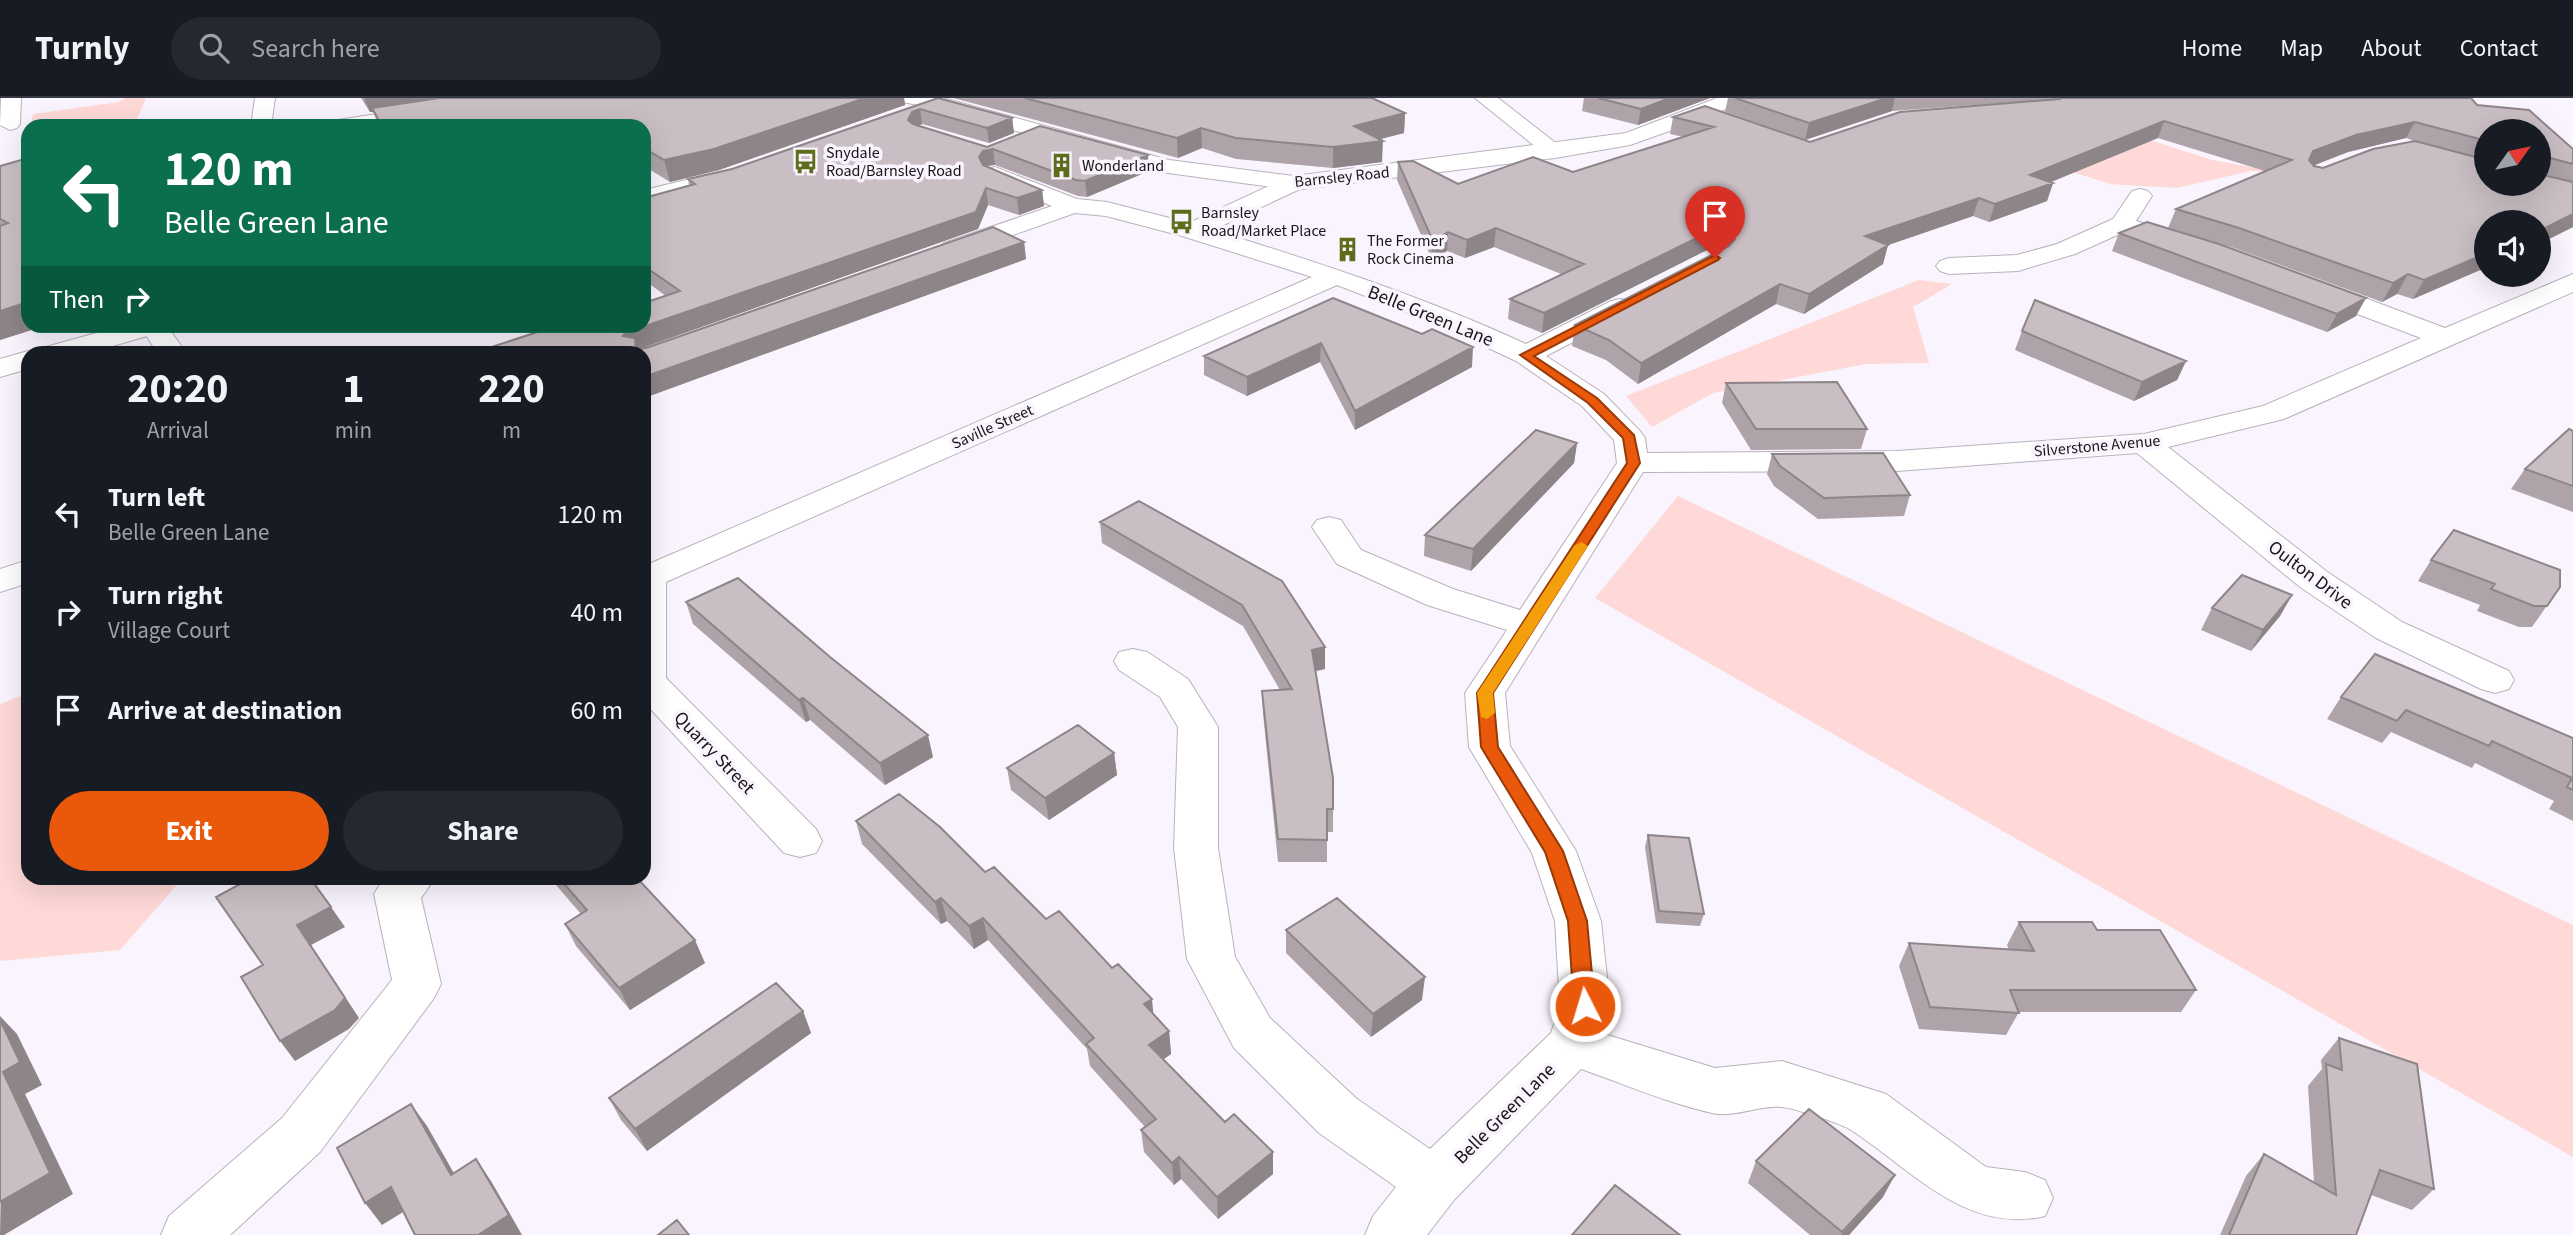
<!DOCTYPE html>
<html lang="en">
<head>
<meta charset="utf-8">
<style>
  body { margin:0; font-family:"Source Sans 3",sans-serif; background:#242831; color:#f1f3f6; height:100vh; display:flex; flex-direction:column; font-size:26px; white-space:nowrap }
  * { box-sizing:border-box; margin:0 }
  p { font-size:23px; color:#9ea1a6 }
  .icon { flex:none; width:38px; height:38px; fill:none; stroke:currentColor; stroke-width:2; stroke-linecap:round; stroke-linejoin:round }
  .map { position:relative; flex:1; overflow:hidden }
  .sheet { position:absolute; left:21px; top:248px; width:630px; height:539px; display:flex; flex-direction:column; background:#171b24; border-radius:21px; box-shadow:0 7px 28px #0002 }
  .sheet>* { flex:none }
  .top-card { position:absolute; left:21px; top:21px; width:630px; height:214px; border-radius:21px; box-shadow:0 7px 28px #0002; background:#0b6e4f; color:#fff; overflow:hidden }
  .needle { width:46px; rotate:57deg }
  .fabs { position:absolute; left:2474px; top:21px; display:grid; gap:14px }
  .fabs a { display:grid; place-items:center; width:77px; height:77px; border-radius:50%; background:#171b24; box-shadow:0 7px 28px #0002; font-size:35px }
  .pin { position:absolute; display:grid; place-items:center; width:60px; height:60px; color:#fff; margin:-72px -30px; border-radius:50% 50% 50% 0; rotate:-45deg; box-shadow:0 0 7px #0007 }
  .pin .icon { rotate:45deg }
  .me { position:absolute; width:77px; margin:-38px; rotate:355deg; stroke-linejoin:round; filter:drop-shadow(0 0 5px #0008) }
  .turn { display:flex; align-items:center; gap:24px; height:147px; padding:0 28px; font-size:32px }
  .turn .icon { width:91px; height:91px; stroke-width:2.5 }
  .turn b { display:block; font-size:49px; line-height:60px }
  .then { display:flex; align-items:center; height:66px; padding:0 28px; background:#0003; gap:14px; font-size:26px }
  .eta { display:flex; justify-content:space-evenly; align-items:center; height:119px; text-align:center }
  .eta b { font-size:42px; font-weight:700; line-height:49px }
  .action { display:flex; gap:14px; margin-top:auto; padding:14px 28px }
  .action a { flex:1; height:80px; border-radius:42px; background:#ea580c; color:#fff; font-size:28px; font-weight:700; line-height:80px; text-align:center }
  .action a+a { background:#242831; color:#f1f3f6 }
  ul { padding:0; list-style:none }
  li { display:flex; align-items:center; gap:21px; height:98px; padding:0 28px }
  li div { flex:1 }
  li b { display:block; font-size:26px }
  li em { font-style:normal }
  header { display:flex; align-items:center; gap:42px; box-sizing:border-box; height:98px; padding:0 35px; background:#171b24; border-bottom:2px solid #363941 }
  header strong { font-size:33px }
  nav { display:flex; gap:38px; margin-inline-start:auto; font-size:24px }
  .search { width:490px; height:63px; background:#242831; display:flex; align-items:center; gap:18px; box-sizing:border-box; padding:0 24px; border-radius:38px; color:#9ea1a6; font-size:26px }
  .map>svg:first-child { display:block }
  .green { fill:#fed9d7 }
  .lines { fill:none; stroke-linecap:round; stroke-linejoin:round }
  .street-casing { stroke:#b8b2bb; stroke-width:2 }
  .secondary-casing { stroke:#b8b2bb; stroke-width:2 }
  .street { fill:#fff; fill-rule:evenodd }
  .secondary { fill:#fff; fill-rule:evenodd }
  .wall { fill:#ada3a8; fill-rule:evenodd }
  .shaded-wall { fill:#8d8588 }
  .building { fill:#c9bec3; stroke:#8d8588; stroke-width:2 }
  .route { fill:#ea580c; stroke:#983908; stroke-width:2 }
  .slow { fill:#f59e0b }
  .labels { text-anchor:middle; stroke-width:7; stroke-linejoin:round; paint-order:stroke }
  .far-poi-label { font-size:16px; fill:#181619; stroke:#faf4fe; text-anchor:start }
  .far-street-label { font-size:16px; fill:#181619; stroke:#faf4fe }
  .street-label { font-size:19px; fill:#181619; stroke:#faf4fe }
</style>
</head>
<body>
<header>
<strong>Turnly</strong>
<div class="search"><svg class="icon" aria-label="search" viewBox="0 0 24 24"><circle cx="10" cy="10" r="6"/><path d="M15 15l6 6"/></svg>Search here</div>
<nav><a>Home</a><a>Map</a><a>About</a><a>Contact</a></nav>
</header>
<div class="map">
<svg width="2573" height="1137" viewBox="0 0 2573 1137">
  <rect width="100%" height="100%" fill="#faf4fe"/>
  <path class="green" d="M126 0H146L134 28 31 25 33 16 119 4Z
    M2125 34 2212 62 2278 74 2250 73 2177 90 2110 86 1995 49Z
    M1919 182 1952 186 1913 209 1929 265 1866 266 1713 295 1652 329 1626 298Z
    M1678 398 2573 827V1059L1595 500Z
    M28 595V780L182 781 120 852 0 863V606Z"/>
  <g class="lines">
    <defs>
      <path id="street" d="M1 0H21L20 26 17 30 10 32 0 27Z
        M255 0H275L271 28H251Z
        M480 0H530L527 4 520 6 378 28H328L331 24 338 22Z
        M1475 0H1498L1566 53 1563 58H1547Z
        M995 69 1077 101 1107 104 1189 125 1286 80H1302L1305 85 1302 90 1213 132C1320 165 1424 199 1526 246L1611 203 1620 201 1629 203 1633 209 1629 215 1546 258 1604 296 1640 333 1645 340 1647 355 1897 353 2144 336 2263 308 2421 240 2304 196 2300 190 2304 184 2313 182 2322 184 2445 230 2573 176V194L2284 321 2168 349 2326 473 2402 524 2509 573 2514 582 2509 591 2495 595 2481 591 2376 540 2300 489 2137 355 1897 373 1643 374 1505 595 1510 648 1576 753 1601 823 1610 908 1601 935 1715 970 1782 963 1867 990 1886 996 1986 1069 2025 1074 2045 1082 2053 1100 2045 1118C1966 1137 1910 1070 1851 1032 1843 1026 1791 1009 1781 1009 1759 1007 1734 1020 1712 1015 1668 1005 1624 986 1581 971L1454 1102 1427 1137H1365L1373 1118 1396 1089 1319 1035 1234 950 1187 861 1174 750 1178 629 1160 599 1119 572 1114 563 1119 554 1133 551 1147 554 1188 581 1218 629V750L1235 859 1270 920 1357 1001 1430 1051 1551 935 1560 908 1555 823 1532 755 1469 649 1465 595 1507 532 1427 507 1337 466 1312 429 1317 422 1329 419 1341 422 1361 452 1453 491 1520 512 1617 365 1614 342 1582 308 1516 263 1437 226 1337 187 666 484V580L816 731 822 743 816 755 800 759 784 755 644 604V464L649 466 1312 179 1182 138 1106 118 1075 115 962 155 953 157 944 155 941 150 944 145 1052 108 987 81 984 76 987 71Z
        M2140 91 2148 93 2152 98 2136 123 2192 140 2195 145 2192 150 2183 152 2124 134 2075 156 2018 173 1949 176 1940 173 1936 168 1940 163 1949 160 2017 157 2057 146 2113 121 2132 93Z
        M140 228H167L187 256H158Z
        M28 462V485L0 494V471Z
        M384 780H435L421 800 441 886 434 900 320 1054 230 1137H161L169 1118 282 1020 392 882 374 796Z"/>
      <path id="secondary" d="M900 0H943L1169 62 1294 78 1626 35 1717 0H1743L1740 4 1709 19 1630 47 1555 60 1294 92 1168 75 937 11 903 4Z
        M720 74 728 76 731 81 728 86 644 106V92Z
        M122 228H165L161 234 85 256H38L42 250Z
        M28 253 36 256H28V271L0 279V261Z"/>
    </defs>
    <use href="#street" class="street-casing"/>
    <use href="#secondary" class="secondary-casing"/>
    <use href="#street" class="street"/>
    <use href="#secondary" class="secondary"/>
  </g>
  <path class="wall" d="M361 0H904L905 7 719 72 670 84 644 68V28H379L373 14H370Z
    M938 0 1012 20 1014 35 989 45 922 26 918 28 987 49 1149 73 1087 99 1078 98 995 67 985 68 1042 92 1044 108 1019 117 988 107 978 131 639 251 1024 144 1026 161 644 300 557 233 666 198 644 182V100L689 87 688 81 732 71Z
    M953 0H1372L1405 15 1404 35 1380 41 1382 64 1333 70 1236 61 1202 50 1178 60Z
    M1582 0H1710L1638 27 1582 13 1584 0Z
    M1728 0H2471L2477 7 2529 12 2573 51V129L2539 146V124H2487V169L2413 201 2397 196 2382 204 2231 149 2168 130 2176 111 2265 73 2158 40 2051 84 2053 85 2047 103 1989 124 1973 118 1888 147 1883 166 1804 216 1776 206 1638 286 1606 262 1572 248 1575 227 1722 152 1714 150 1705 153 1542 235 1508 221 1510 201 1561 176 1494 149 1465 160 1447 153 1432 162 1397 82 1398 64 1413 63 1458 86 1533 59 1573 74 1684 39 1670 36 1673 19 1705 8 1810 44 1900 14 2033 3 1892 13 1805 42 1725 14ZM2487 33H2539V86H2487ZM2406 40 2414 43 2373 51 2323 70 2313 67 2348 54Z
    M0 68 28 228H44L0 242Z
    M2119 135 2356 218 2327 234 2112 153Z
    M1333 200 1472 269 1355 332 1320 264 1247 298 1204 277V258Z
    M2022 233 2186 263 2177 282 2134 303 2015 252Z
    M1726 285 1867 331 1861 351 1751 352 1722 305Z
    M2573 333V414L2511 391 2525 371Z
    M1577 345 1574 365 1471 473 1424 458 1425 437Z
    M1772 356 1910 397 1904 418 1818 421 1774 388 1767 376Z
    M1100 424 1325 549V571L1315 573 1333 711V734H1327V764H1278L1263 615 1262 593 1280 592 1243 528 1102 445Z
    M2431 462 2560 489 2532 529H2519L2477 513 2480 507 2418 483Z
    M2292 497 2280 518 2251 553 2201 532 2212 510Z
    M686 504 933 659 885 687 810 622 806 624 693 526Z
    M2341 599 2573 640V723L2549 711 2554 703 2475 665 2472 670 2391 634 2382 645 2327 621Z
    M1114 655 1117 677 1049 722 1011 692 1007 670Z
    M856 723 985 774 1046 821 1153 916 1169 933 1171 956 1163 961 1273 1076 1218 1121 1181 1081 1174 1087 1144 1054 1141 1032 1145 1029 1090 968 1087 951 988 842 974 851 947 823 941 826 862 746Z
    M1648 737 1704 816 1700 828 1656 825 1645 749Z
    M550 780H637L705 865 630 912 576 848 565 826 581 816Z
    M2019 824 2097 832 2196 892 2181 914H2019L2006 937 1919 931 1899 868 1909 845 2009 852 2007 847Z
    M1286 832 1422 902 1371 939 1286 855Z
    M803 913 811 935 647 1053 621 1022 609 1000Z
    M2339 940 2434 1091 2412 1112 2371 1097 2356 1137H2220L2246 1078 2264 1056 2314 1085 2308 988 2322 971 2321 962Z
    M1756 1063 1883 1099 1849 1137H1810L1748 1085Z"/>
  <path class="shaded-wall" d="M364 0H463L372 10 373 14H370Z
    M865 0H904L905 7 719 72 670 84 664 62Z
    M1670 0H1710L1638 27 1641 11Z
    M1887 0H1895L1892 13 1805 42 1809 25Z
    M920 11 922 26 914 29 908 22 912 14Z
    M1405 15 1404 35 1365 45 1383 43 1382 64 1333 70V49L1354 28Z
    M1012 20 1014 35 989 45 987 30Z
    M2164 23 2158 40 2024 95 2030 77Z
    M2415 24 2406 40 2348 54 2305 71 2313 53 2356 37Z
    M1201 30 1202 50 1178 60 1177 40Z
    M993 51 995 67 985 68 981 75 979 59 983 53Z
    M1148 57 1149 73 1087 99 1085 83Z
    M2053 85 2047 103 1989 124 1995 106Z
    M986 90 988 107 978 131 631 254 623 238 625 235Z
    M1042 92 1044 108 1019 117 1017 100Z
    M1979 100 1973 118 1859 157 1865 138Z
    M2573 116V129L2539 146V133Z
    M1496 130 1494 149 1465 160 1467 142Z
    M1718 131 1714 150 1705 153 1542 235 1544 215 1709 134Z
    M1448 134 1447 153 1432 162 1433 143Z
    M1024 144 1026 161 644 300V279Z
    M1888 147 1883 166 1804 216 1809 196Z
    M2487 155V169L2413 201 2424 182Z
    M2408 176 2397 196 2382 204 2393 185Z
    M1780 186 1776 206 1638 286 1641 265Z
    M2366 200 2356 218 2327 234 2337 216Z
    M28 204V228H44L0 242V213Z
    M1321 245 1320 264 1247 298V279Z
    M1473 249 1472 269 1355 332V313Z
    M2186 263 2177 282 2134 303 2142 284Z
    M1577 345 1574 365 1471 473 1473 451Z
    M2292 497 2280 518 2251 553 2263 532Z
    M1325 549V571L1311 574 1312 552Z
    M803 600 810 622 806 624 799 602Z
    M928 637 933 659 885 687 880 665Z
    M1114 655 1117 677 1049 722 1045 700Z
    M941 800 947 823 941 826 935 804Z
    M331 809 345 829 311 847 359 920 349 931 295 963 280 943 297 827Z
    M983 820 988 842 974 851 969 828Z
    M695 842 705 865 630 912 619 890Z
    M1425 879 1422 902 1371 939 1373 916Z
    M1152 901 1154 923 1144 906Z
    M803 913 811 935 647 1053 635 1031Z
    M0 918 17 936 42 987 25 996 73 1096 4 1137H0L3 974Z
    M1169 933 1171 956 1152 970 1149 947Z
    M411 1006 427 1028 467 1098 451 1077Z
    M1273 1054V1076L1218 1121 1217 1099Z
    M1179 1059 1181 1081 1174 1087 1172 1065Z
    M476 1061 491 1083 522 1137H478Z
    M1895 1077 1883 1099 1849 1137H1841Z
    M391 1089 408 1111 382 1127 365 1105Z"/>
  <path class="building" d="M439 0H865L714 51 664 62 644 50V28H607L604 26 594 28H382L372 10Z
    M938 0 1012 20 987 30 920 11 912 14 908 22 913 26 987 49 1040 28 1148 57 1085 83 1076 82 993 51 983 53 979 59 983 67 1042 92 1017 100 986 90 976 114 625 235 623 238 635 240 636 252 649 249 993 129 1024 144 644 279V256H470L553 229 557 233 573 228H644V205L680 193 644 168V100L695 86 688 81 732 71Z
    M1025 0H1372L1405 15 1354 28 1383 43 1333 49 1236 40 1201 30 1177 40Z
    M1598 0H1670L1641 11Z
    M1735 0H1887L1809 25Z
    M2061 0H2471L2477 7 2529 12 2573 51V66L2550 60 2546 66H2539V33H2487V43L2415 24 2356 37 2313 53 2309 62 2314 68 2323 70 2373 51 2415 43 2487 62V86H2539V76L2573 84V116L2539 133V124H2487V155L2424 182 2408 176 2393 185 2239 130 2176 111 2292 62 2164 23 2030 77 2053 85 1995 106 1979 100 1865 138 1888 147 1809 196 1780 186 1641 265 1609 242 1575 227 1729 148 1735 141 1729 134 1718 131 1709 134 1544 215 1510 201 1584 166 1496 130 1467 142 1448 134 1433 143 1398 64 1413 63 1458 86 1533 59 1573 74 1686 38 1714 29 1673 19 1705 8 1810 44 1900 14 2060 1Z
    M28 60V204L0 213V128L8 125 0 121V68Z
    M2147 124 2219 146 2366 200 2337 216 2119 135Z
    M1333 200 1422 236 1432 231 1473 249 1355 313 1321 245 1247 279 1204 258Z
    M2035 202 2186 263 2142 284 2022 233Z
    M1837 284 1867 331H1756L1726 285Z
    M2569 331 2573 333V388L2525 371Z
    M1536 332 1577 345 1473 451 1425 437Z
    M1883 355 1910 397 1824 400 1780 368 1772 356Z
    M1139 403 1282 483 1325 549 1312 552 1333 680V711H1327V742L1278 741 1262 593 1292 591 1242 507 1100 424Z
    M2454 432 2560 472V489L2547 508H2534L2491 491 2495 486 2431 462Z
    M2242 477 2292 497 2263 532 2212 510Z
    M738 480 830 559 928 637 880 665 803 600 799 602 686 504Z
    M2375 556 2573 640V692L2567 689 2572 680 2492 643 2489 648 2406 612 2397 623 2341 599Z
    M1078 627 1114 655 1045 700 1007 670Z
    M899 696 940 729 985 774 994 769 1046 821 1059 813 1112 870 1118 866 1152 901 1144 906 1169 933 1149 947 1225 1024 1234 1016 1273 1054 1217 1099 1179 1059 1172 1065 1141 1032 1156 1021 1086 946 1094 940 983 820 969 828 941 800 935 804 856 723Z
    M1648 737 1689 740 1704 816 1659 813Z
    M251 780H310L331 809 297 827 345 900 335 912 280 943 241 879 263 867 216 799Z
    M559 780H637L695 842 619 890 565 826 587 812Z
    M1337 800 1425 879 1373 916 1286 832Z
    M2019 824H2092L2097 832H2160L2196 892H2010L2019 915 1930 909 1909 845 2034 853Z
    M776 885 803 913 635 1031 609 1000Z
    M0 922 20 964 3 974 50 1075 0 1104Z
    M2339 940 2417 966 2434 1091 2380 1072 2356 1137H2229L2264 1056 2336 1097 2326 966 2342 972Z
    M411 1006 451 1077 476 1061 509 1117 478 1137H415L391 1089 365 1105 337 1050Z
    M1809 1011 1895 1077 1842 1134 1756 1063Z
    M1615 1087 1680 1137H1572Z
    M677 1122 689 1137H658Z"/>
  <path class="route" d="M1715 157 1720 160 1718 162 1534 258 1597 300 1634 337 1640 365 1493 595 1498 649 1563 753 1587 823 1595 908 1592 914 1585 916 1577 914 1574 908 1568 823 1545 754 1481 649 1477 595 1627 365 1623 340 1588 305 1520 257Z"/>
  <path class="slow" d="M1581 444 1588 448 1493 595 1495 615 1487 621 1481 619 1477 595 1574 448Z"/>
  <defs>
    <symbol id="bus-bare" viewBox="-9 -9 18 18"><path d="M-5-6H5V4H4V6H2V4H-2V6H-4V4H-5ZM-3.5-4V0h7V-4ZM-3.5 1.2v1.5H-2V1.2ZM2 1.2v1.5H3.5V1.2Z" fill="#5d6e1b" stroke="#faf4fe" stroke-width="2.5" paint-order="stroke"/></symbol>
    <symbol id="building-bare" viewBox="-9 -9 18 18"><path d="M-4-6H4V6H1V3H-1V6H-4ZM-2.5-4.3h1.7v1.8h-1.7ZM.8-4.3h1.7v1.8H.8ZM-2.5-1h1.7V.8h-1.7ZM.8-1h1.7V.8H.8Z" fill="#5d6e1b" stroke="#faf4fe" stroke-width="2.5" paint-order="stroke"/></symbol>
  </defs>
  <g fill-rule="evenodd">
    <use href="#bus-bare" x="788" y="46" width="35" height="35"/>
    <use href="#building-bare" x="1044" y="50" width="35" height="35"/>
    <use href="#bus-bare" x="1164" y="106" width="35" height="35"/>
    <use href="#building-bare" x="1330" y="134" width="35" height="35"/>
  </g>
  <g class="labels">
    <g class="far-poi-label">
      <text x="826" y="60">Snydale<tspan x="826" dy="18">Road/Barnsley Road</tspan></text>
      <text x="1082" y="73">Wonderland</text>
      <text x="1201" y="120">Barnsley<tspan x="1201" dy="18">Road/Market Place</tspan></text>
      <text x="1367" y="148">The Former<tspan x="1367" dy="18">Rock Cinema</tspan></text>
    </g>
    <g class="far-street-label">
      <text transform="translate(1342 78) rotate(-6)" y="6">Barnsley Road</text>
      <text transform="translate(992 328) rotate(-24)" y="6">Saville Street</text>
      <text transform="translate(2097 347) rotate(-5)" y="6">Silverstone Avenue</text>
    </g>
    <g class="street-label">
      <text transform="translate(1431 217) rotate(22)" y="7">Belle Green Lane</text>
      <text transform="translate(2311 476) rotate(37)" y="7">Oulton Drive</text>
      <text transform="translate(715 654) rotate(46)" y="7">Quarry Street</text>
      <text transform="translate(1504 1015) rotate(-45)" y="7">Belle Green Lane</text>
    </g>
  </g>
</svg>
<div class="fabs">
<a><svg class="needle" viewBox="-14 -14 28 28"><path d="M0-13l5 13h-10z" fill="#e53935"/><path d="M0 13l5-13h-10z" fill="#9ea1a6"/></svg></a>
<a><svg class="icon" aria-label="sound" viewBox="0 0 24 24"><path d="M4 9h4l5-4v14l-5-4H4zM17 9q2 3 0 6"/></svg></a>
</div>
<div class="pin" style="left:1715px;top:160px;background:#d93025"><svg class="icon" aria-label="arrive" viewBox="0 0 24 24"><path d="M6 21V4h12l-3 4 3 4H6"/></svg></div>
<svg class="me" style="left:1585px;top:908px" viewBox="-20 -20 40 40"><circle r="17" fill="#ea580c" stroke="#fff" stroke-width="3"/><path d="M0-11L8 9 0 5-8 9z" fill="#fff"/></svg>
<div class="top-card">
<div class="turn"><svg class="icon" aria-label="left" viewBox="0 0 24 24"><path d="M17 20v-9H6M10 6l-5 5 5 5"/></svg><div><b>120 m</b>Belle Green Lane</div></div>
<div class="then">Then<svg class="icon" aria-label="right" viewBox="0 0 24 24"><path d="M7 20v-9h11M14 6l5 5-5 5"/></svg></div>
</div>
<section class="sheet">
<div class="eta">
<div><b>20:20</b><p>Arrival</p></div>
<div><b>1</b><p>min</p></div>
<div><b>220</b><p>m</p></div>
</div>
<ul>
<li><svg class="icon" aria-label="left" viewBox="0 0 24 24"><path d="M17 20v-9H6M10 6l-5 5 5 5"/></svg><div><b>Turn left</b><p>Belle Green Lane</p></div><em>120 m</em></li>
<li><svg class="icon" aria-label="right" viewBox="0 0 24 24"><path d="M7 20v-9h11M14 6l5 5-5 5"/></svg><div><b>Turn right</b><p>Village Court</p></div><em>40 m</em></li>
<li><svg class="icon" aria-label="arrive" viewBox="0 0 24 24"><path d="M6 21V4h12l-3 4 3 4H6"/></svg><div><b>Arrive at destination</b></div><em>60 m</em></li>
</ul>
<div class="action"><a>Exit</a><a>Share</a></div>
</section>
</div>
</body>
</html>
